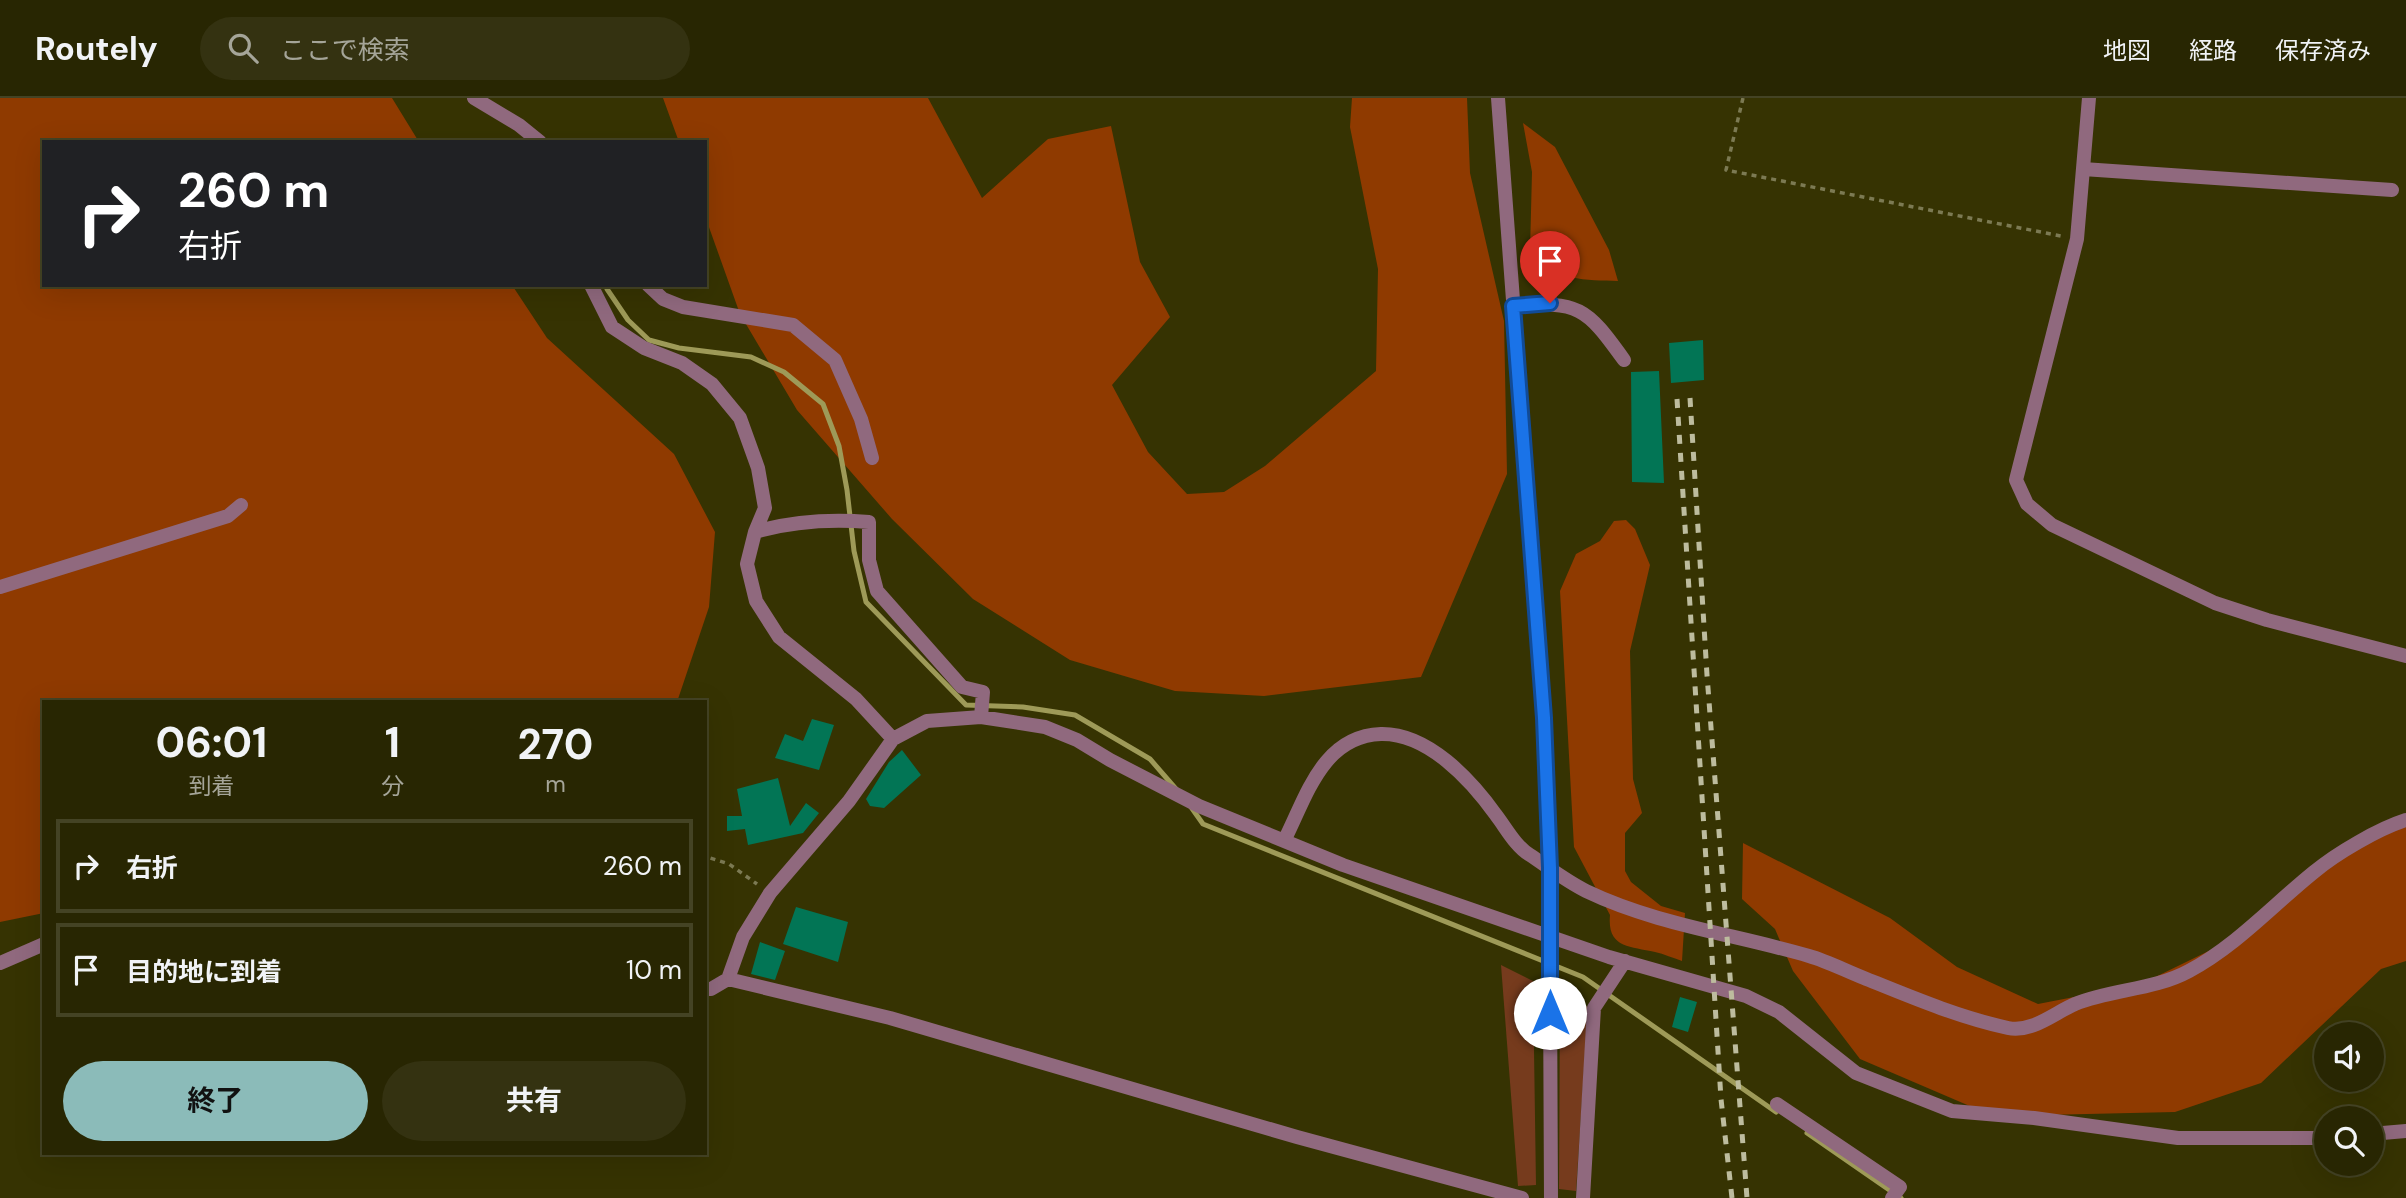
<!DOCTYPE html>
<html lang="ja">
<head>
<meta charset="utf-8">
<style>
  body { margin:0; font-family:"DM Sans","Noto Sans JP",sans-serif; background:#343211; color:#f1f3f6; height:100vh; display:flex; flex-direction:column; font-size:26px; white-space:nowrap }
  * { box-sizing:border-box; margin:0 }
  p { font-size:23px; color:#a5a599 }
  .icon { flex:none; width:38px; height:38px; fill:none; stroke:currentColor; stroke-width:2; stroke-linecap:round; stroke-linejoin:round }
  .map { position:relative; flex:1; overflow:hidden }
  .drawer { position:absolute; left:42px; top:602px; width:665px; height:455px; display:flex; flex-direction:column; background:#282602; border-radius:0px; box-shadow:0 7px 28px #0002,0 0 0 2px #444324 }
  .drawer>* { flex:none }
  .guide { position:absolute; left:42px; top:42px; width:665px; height:147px; border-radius:0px; box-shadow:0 7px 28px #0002,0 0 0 2px #444324; background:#202124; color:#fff; overflow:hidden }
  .controls { position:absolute; left:2314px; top:924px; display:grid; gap:14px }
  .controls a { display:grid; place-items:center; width:70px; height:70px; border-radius:50%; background:#282602; box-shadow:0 7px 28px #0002,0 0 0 2px #444324; font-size:35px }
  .pin { position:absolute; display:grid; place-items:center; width:60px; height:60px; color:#fff; margin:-72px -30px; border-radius:50% 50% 50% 0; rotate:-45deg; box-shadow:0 0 7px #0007 }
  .pin .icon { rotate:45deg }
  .me { position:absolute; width:77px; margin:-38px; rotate:0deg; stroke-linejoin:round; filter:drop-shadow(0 0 5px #0008) }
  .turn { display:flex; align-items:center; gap:24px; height:147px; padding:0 21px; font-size:32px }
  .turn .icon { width:91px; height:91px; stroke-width:2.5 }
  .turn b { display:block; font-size:49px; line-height:60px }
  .eta { display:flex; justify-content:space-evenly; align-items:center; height:119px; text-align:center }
  .eta b { font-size:42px; font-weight:700; line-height:49px }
  .primary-button { display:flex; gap:14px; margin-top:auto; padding:14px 21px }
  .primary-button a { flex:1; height:80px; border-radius:42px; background:#8bbbb9; color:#111; font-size:28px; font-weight:700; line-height:80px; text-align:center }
  .primary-button a+a { background:#343211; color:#f1f3f6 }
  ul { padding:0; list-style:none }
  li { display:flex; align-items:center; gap:21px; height:94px; margin:0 14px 10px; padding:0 7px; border:4px solid #444324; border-radius:0px }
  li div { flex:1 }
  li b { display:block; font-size:26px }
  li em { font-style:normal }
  header { display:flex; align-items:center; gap:42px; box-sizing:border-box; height:98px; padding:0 35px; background:#282602; border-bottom:2px solid #444324 }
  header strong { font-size:33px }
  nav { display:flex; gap:38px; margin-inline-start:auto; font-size:24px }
  .search { width:490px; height:63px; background:#343211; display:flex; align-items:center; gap:18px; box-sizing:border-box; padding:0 24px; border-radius:38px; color:#a5a599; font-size:26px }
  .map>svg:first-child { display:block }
  .green { fill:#763b1d }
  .forest { fill:#8f3a00 }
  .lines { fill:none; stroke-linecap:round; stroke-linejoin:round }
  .stream { stroke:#9e9a58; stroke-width:5 }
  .building { fill:#027555 }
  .path { stroke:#7c7a53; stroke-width:3.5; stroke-dasharray:5 5; stroke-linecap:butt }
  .minor { stroke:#90697e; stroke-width:14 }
  .tertiary { stroke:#90697e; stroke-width:14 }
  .rail { stroke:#bdbc9e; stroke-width:5; stroke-dasharray:9 9; stroke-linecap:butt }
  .tertiary-bridge { stroke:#90697e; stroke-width:14 }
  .route-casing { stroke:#114b97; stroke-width:18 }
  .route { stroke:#1a73e8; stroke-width:12 }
</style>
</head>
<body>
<header>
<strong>Routely</strong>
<div class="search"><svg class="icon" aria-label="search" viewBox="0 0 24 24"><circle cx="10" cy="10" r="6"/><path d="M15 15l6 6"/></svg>ここで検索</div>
<nav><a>地図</a><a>経路</a><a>保存済み</a></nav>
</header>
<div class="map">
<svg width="2406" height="1100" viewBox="0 0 2406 1100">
  <rect width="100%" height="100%" fill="#363302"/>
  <path class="green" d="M1501 867 1533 883 1536 1087 1518 1088Z
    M1560 894 1588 909 1576 1093 1559 1091Z"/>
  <path class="forest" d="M0 0H392L419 44H44V187H512L547 240 674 356 715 434 709 509 677 604H44V815L0 824Z
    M663 0H928L982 100 1048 41 1111 28 1140 164 1170 219 1112 287 1148 354 1187 396 1224 394 1265 368 1376 273 1378 171 1350 29 1352 0H1467L1470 75 1504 223 1507 376 1421 579 1264 598 1175 593 1070 562 973 501 892 421 797 312 740 216 705 118V44H679Z
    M1523 25 1555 49 1609 152 1618 183C1586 182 1550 183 1530 153L1532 74Z
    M1626 422 1635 431 1650 467 1630 553 1633 681 1642 715 1625 735V773L1631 784 1661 808 1685 815 1682 863C1673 860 1664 856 1655 854 1629 848 1607 850 1610 817L1574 749 1560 493 1576 456 1600 443 1614 423Z
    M2406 720V863L2381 871 2261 985 2175 1014 1993 1018 1860 961 1793 873 1775 831 1742 801 1743 745 1890 820 1957 869 2038 906 2141 886 2264 826 2336 761Z"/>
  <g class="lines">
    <path class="stream" d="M607 191 628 222 649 242 679 250 751 259 784 274 823 306 839 348 847 392 854 453 866 504 966 607 1023 609 1075 617 1150 661 1176 691
      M1191 709 1203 726 1583 879 1776 1014
      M1807 1035 1901 1100"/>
  </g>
  <path class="building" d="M1703 242 1704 282 1671 285 1669 245Z
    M1659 273 1664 385 1632 384 1631 274Z
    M812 621 834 627 819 672 775 660 785 636 803 643Z
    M902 652 921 677 884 710 870 708 866 701 889 664Z
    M778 680 790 728 806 705 819 715 803 735 748 747 745 731 727 733V718H742L737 691Z
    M796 809 848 824 838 864 783 846Z
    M760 844 785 853 775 882 751 876Z
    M1680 899 1697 904 1688 934 1672 929Z"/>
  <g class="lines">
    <path class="path" d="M1743 0 1726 72 2061 138
      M705 768 710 760 729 766 757 786"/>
    <path class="minor" d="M474 0 519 27 540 44
      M2089 0 2077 141 2016 382 2027 406 2052 427 2215 505 2267 522 2406 558
      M2083 71 2392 92
      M591 187 612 229 644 250 682 265 712 286 740 320 758 370 765 410 755 434 747 466 756 503 779 539 856 601 893 641
      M648 187 663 201 683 209 793 227 835 262 861 321 872 360
      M1513 208C1579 203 1586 209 1624 262
      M755 434C793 423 830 421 869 424V462L877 493 962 589 983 594 981 619
      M0 489 228 418 241 407
      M1285 741C1307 697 1323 638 1381 636 1428 635 1471 682 1496 717 1506 730 1516 749 1530 757 1548 769 1566 783 1586 793 1657 827 1734 836 1809 858 1827 863 1846 873 1864 880 1911 899 1958 919 2008 930 2032 935 2054 915 2075 906 2113 891 2154 892 2189 873 2236 848 2273 807 2314 774 2337 755 2378 731 2406 722
      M0 865 44 846
      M728 881 890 920 1297 1039 1522 1100
      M705 891H711L728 881 743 839 770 795 849 703 893 641 927 623 981 619 1045 629 1077 642 1110 662 1199 708 1343 767 1609 859 1746 898 1779 914 1856 975 1952 1013 2034 1020 2178 1040H2326
      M1777 1006 1900 1089 1892 1100
      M2371 1036 2406 1033
      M1583 1100 1594 910 1625 863"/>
    <path class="tertiary" d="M1498 0 1544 620 1549 792
      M1550 888 1551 1100"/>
    <path class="rail" d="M1690 300 1707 577 1747 1100
      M1677 301 1721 1001 1732 1100"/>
    <path class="tertiary-bridge" d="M1549 792 1550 888"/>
  </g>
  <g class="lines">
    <defs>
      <path id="route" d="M1550 205 1513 208 1544 620 1550 770V915"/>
    </defs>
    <use href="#route" class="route-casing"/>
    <use href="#route" class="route"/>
  </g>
</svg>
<div class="controls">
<a><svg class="icon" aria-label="sound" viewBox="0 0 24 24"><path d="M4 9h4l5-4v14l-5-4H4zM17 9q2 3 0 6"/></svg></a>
<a><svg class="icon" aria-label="search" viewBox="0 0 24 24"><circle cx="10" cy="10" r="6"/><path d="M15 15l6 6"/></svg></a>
</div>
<div class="pin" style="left:1550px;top:205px;background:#d93025"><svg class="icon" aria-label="arrive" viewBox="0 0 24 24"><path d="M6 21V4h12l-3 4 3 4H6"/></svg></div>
<svg class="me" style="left:1550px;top:915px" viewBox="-20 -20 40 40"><circle r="19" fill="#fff"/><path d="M0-13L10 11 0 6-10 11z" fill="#1a73e8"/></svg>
<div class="guide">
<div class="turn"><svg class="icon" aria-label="right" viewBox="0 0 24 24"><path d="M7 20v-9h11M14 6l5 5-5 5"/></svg><div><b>260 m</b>右折</div></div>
</div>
<section class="drawer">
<div class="eta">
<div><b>06:01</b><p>到着</p></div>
<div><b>1</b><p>分</p></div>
<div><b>270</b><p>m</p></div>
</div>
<ul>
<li><svg class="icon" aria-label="right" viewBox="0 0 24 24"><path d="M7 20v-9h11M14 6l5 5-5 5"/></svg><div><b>右折</b></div><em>260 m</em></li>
<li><svg class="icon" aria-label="arrive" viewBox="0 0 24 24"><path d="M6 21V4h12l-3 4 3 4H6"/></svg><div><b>目的地に到着</b></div><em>10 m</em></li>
</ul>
<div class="primary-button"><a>終了</a><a>共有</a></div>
</section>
</div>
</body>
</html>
